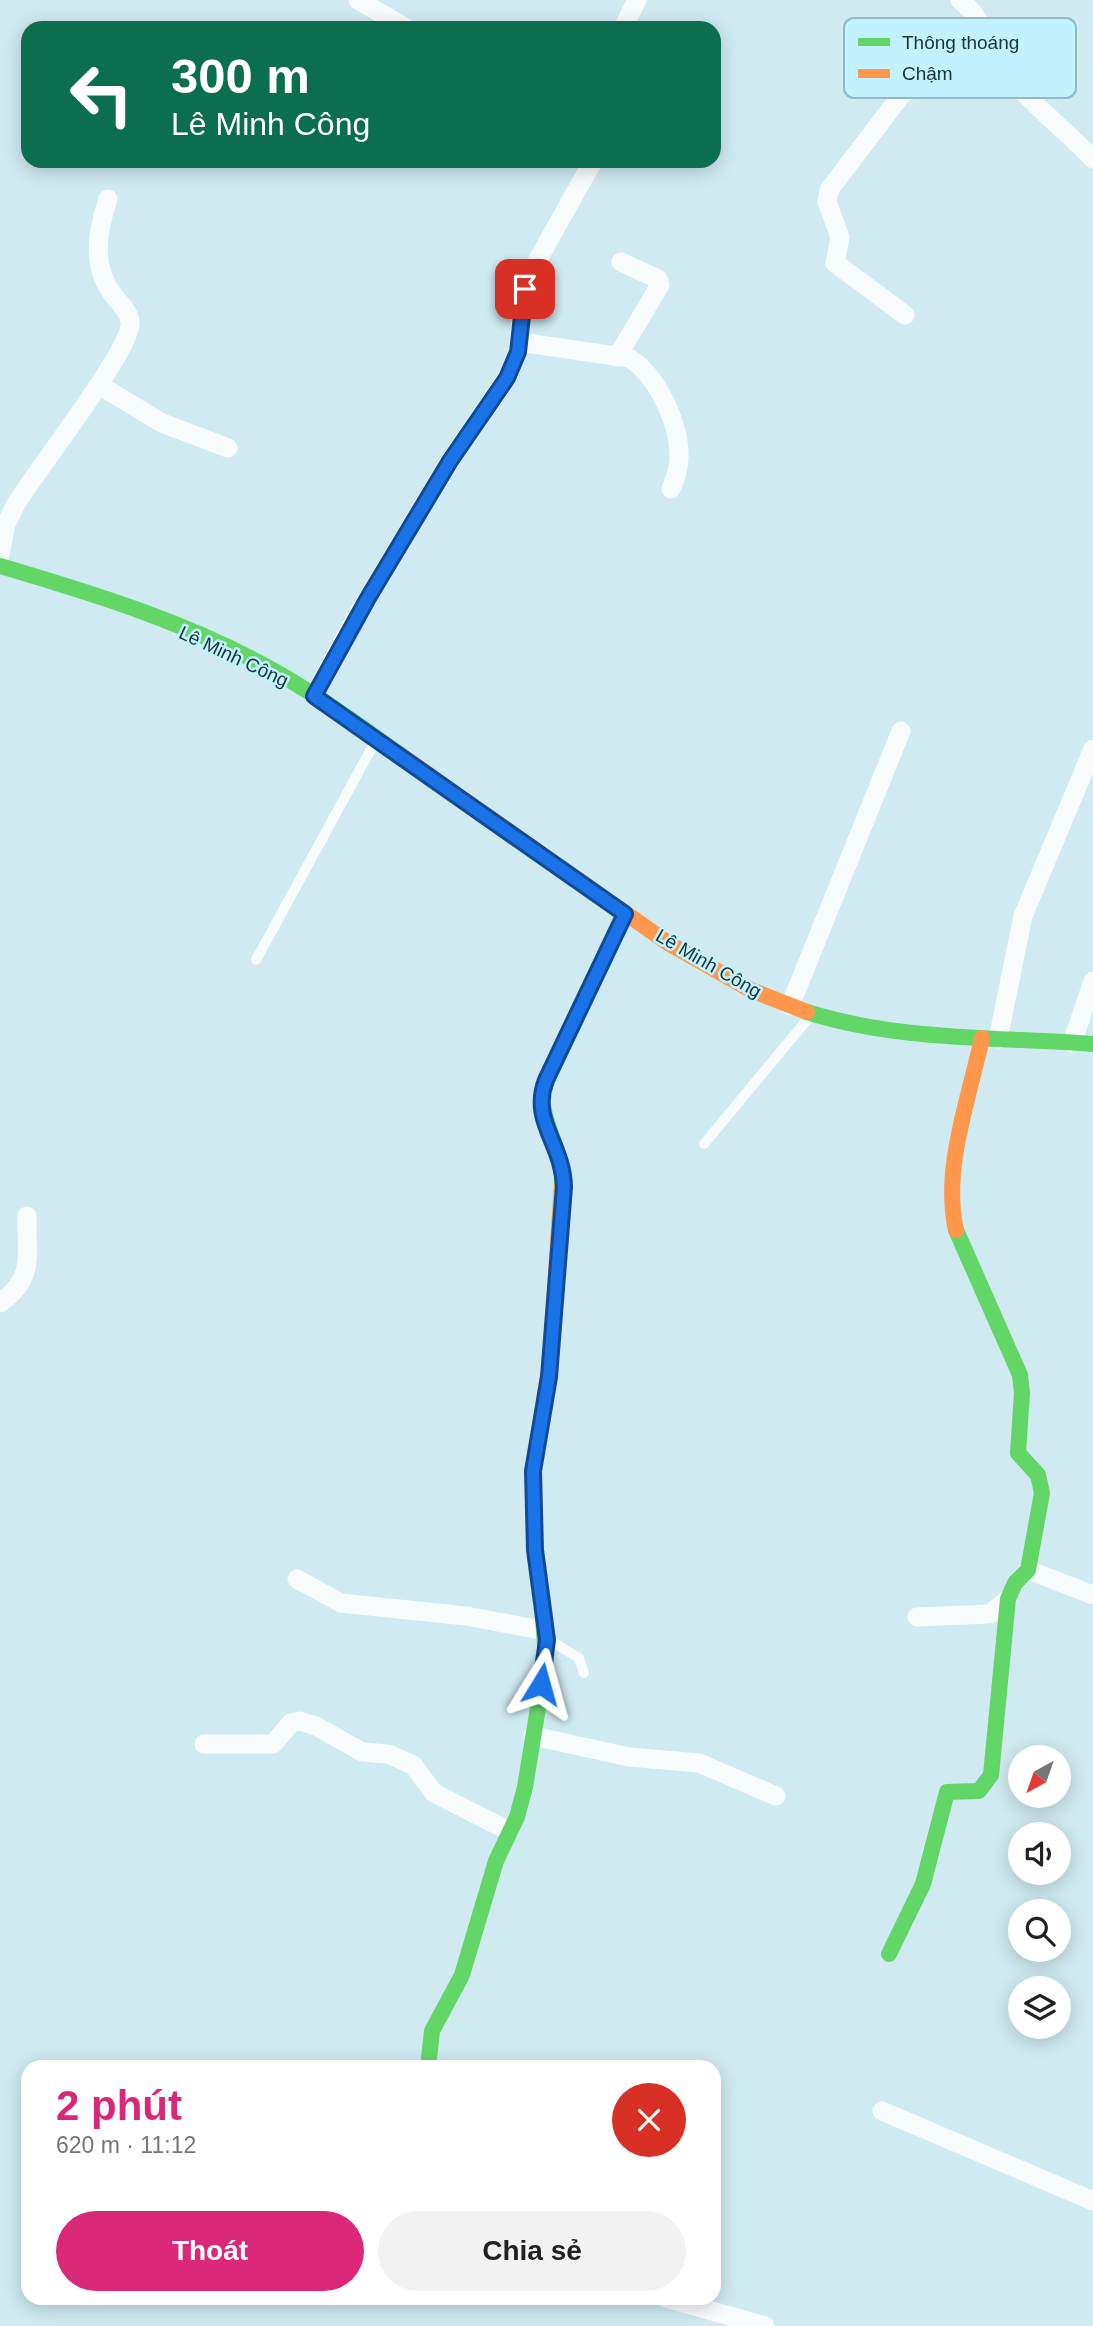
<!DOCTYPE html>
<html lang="vi">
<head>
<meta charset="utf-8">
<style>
  body { margin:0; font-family:Arial,sans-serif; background:#f2f2f2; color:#222; height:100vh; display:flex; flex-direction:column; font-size:26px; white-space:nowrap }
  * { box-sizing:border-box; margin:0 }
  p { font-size:23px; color:#767676 }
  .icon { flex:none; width:38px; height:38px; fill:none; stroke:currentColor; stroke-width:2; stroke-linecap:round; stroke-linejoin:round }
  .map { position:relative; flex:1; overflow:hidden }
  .side { position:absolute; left:21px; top:2060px; width:700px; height:245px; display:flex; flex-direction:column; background:#fff; border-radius:21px; box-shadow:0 4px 18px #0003 }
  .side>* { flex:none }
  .guide { position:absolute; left:21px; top:21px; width:700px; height:147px; border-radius:21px; box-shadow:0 4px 18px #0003; background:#0b6e4f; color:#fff; overflow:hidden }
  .needle { width:46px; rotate:220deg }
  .buttons { position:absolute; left:1008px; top:1745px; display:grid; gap:14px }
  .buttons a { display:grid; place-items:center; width:63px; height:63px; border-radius:50%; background:#fff; box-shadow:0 4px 18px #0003; font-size:35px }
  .pin { position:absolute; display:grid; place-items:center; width:60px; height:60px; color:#fff; margin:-30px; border-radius:14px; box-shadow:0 4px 10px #0006 }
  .me { position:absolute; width:77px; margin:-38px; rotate:8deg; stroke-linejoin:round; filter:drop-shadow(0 0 5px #0008) }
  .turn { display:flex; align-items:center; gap:24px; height:147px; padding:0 35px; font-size:32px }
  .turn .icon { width:91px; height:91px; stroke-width:2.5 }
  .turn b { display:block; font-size:49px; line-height:60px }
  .round { display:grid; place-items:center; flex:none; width:74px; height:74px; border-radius:37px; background:#f2f2f2 }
  .headline { display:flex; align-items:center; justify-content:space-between; height:119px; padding:0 35px }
  h1 { font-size:42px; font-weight:800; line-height:52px; color:#db2777 }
  .primary-button { display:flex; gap:14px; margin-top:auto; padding:14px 35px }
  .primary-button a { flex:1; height:80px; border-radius:42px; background:#db2777; color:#fff; font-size:28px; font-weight:800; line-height:80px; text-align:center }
  .primary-button a+a { background:#f2f2f2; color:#222 }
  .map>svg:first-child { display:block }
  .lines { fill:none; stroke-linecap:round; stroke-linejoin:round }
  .lane { stroke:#f8fcfd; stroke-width:10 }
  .street { stroke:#f8fcfd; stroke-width:19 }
  .fast { stroke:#63d668; stroke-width:16 }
  .slow { stroke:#ff974d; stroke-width:16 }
  .route-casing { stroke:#114b97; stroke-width:18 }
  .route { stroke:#1a73e8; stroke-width:12 }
  .labels { text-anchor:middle; stroke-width:5; stroke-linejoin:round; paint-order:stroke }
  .street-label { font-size:19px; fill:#1b3439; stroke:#c2f2fd }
  .key { fill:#c2f2fd; stroke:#90b9c2; stroke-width:2 }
  .key-label { font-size:19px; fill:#1b3439 }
</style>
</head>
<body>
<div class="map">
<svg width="1093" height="2326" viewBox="0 0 1093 2326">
  <rect width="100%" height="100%" fill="#cfeaf0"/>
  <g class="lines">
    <path class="lane" d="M256 960 376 740
      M704 1144 811 1015
      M549 1640 579 1658 584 1673"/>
    <path class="street" d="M358 0 406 28
      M960 0C988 22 988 51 1009 76 1034 106 1066 131 1093 159
      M623 28 637 0
      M905 315 835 263 840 237 827 202 829 190 902 94 919 86 949 82 993 46
      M519 342 629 358C657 375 680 424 679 458 679 469 675 479 671 489
      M617 357 660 285 658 279 621 262
      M99 385 162 423 228 448
      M0 555 6 524 16 504C35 472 132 349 130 323 130 312 120 304 114 296 91 267 97 232 108 199
      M314 696 354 621 450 461 507 378 518 352 522 306 531 272 593 161
      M790 1006 901 731
      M998 1039 1023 916 1093 749
      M1072 1043 1093 981
      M0 1303C36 1277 26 1256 27 1216
      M1028 1570 1093 1595
      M297 1579 341 1603 466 1616 546 1631
      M917 1617 990 1614 1008 1599
      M533 1736 629 1757 699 1763 776 1796
      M204 1744H273L291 1723 300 1721 316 1726 362 1752 388 1754 413 1765 434 1793 509 1831
      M882 2111 1093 2201
      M666 2298 765 2326"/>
    <path class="fast" d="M0 566C95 594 196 625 283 676 324 700 363 728 402 756
      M807 1012C899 1041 998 1037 1093 1044
      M562 1184C564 1151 541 1124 542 1091L625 914
      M889 1954 923 1884 947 1792 979 1791 991 1775 1008 1599 1015 1583 1028 1570 1042 1493 1038 1475 1018 1453 1022 1393 1020 1375 956 1230
      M428 2067 432 2031 462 1975 496 1861 517 1817 525 1787 546 1659 541 1591"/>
    <path class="slow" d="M402 756 668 943 751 990 807 1012
      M956 1230C942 1169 969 1099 982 1038
      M541 1591 535 1550 533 1471 550 1362 562 1184"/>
  </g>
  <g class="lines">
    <defs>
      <path id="route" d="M525 289 518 352 507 378 450 461 368 598 314 696 625 914 546 1080C530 1121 563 1143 564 1187L549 1377 533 1471 535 1550 547 1640 541 1684"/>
    </defs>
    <use href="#route" class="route-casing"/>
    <use href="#route" class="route"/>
  </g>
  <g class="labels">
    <g class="street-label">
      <text transform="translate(234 656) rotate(25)" y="7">Lê Minh Công</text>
      <text transform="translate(709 963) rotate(30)" y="7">Lê Minh Công</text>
    </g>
  </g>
  <rect x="844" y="18" width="232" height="80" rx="10" class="key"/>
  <rect x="858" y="38" width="32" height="8" fill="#63d668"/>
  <rect x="858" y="69" width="32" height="9" fill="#ff974d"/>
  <g class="key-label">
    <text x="902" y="49">Thông thoáng</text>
    <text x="902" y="80">Chậm</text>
  </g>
</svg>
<div class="buttons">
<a><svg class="needle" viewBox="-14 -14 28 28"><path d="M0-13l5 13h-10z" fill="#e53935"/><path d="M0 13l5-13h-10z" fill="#767676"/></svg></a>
<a><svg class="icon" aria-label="sound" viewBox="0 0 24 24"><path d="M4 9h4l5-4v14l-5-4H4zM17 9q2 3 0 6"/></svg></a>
<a><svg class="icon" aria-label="search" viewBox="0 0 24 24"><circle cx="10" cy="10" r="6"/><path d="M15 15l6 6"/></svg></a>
<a><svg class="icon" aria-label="layers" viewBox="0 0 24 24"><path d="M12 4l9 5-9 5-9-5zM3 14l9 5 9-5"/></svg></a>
</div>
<div class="pin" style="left:525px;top:289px;background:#d93025"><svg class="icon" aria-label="arrive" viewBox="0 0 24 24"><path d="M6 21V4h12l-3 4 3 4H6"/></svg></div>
<svg class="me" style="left:541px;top:1684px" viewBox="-20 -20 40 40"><path d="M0-17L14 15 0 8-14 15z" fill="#1a73e8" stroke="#fff" stroke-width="4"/></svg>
<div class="guide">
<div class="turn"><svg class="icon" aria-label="left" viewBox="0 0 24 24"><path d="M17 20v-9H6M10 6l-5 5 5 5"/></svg><div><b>300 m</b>Lê Minh Công</div></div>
</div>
<section class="side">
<div class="headline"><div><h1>2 phút</h1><p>620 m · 11:12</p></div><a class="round" style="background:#d93025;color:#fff"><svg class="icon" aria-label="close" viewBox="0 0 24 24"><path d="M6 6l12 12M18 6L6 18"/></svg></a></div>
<div class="primary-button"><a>Thoát</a><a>Chia sẻ</a></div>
</section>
</div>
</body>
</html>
